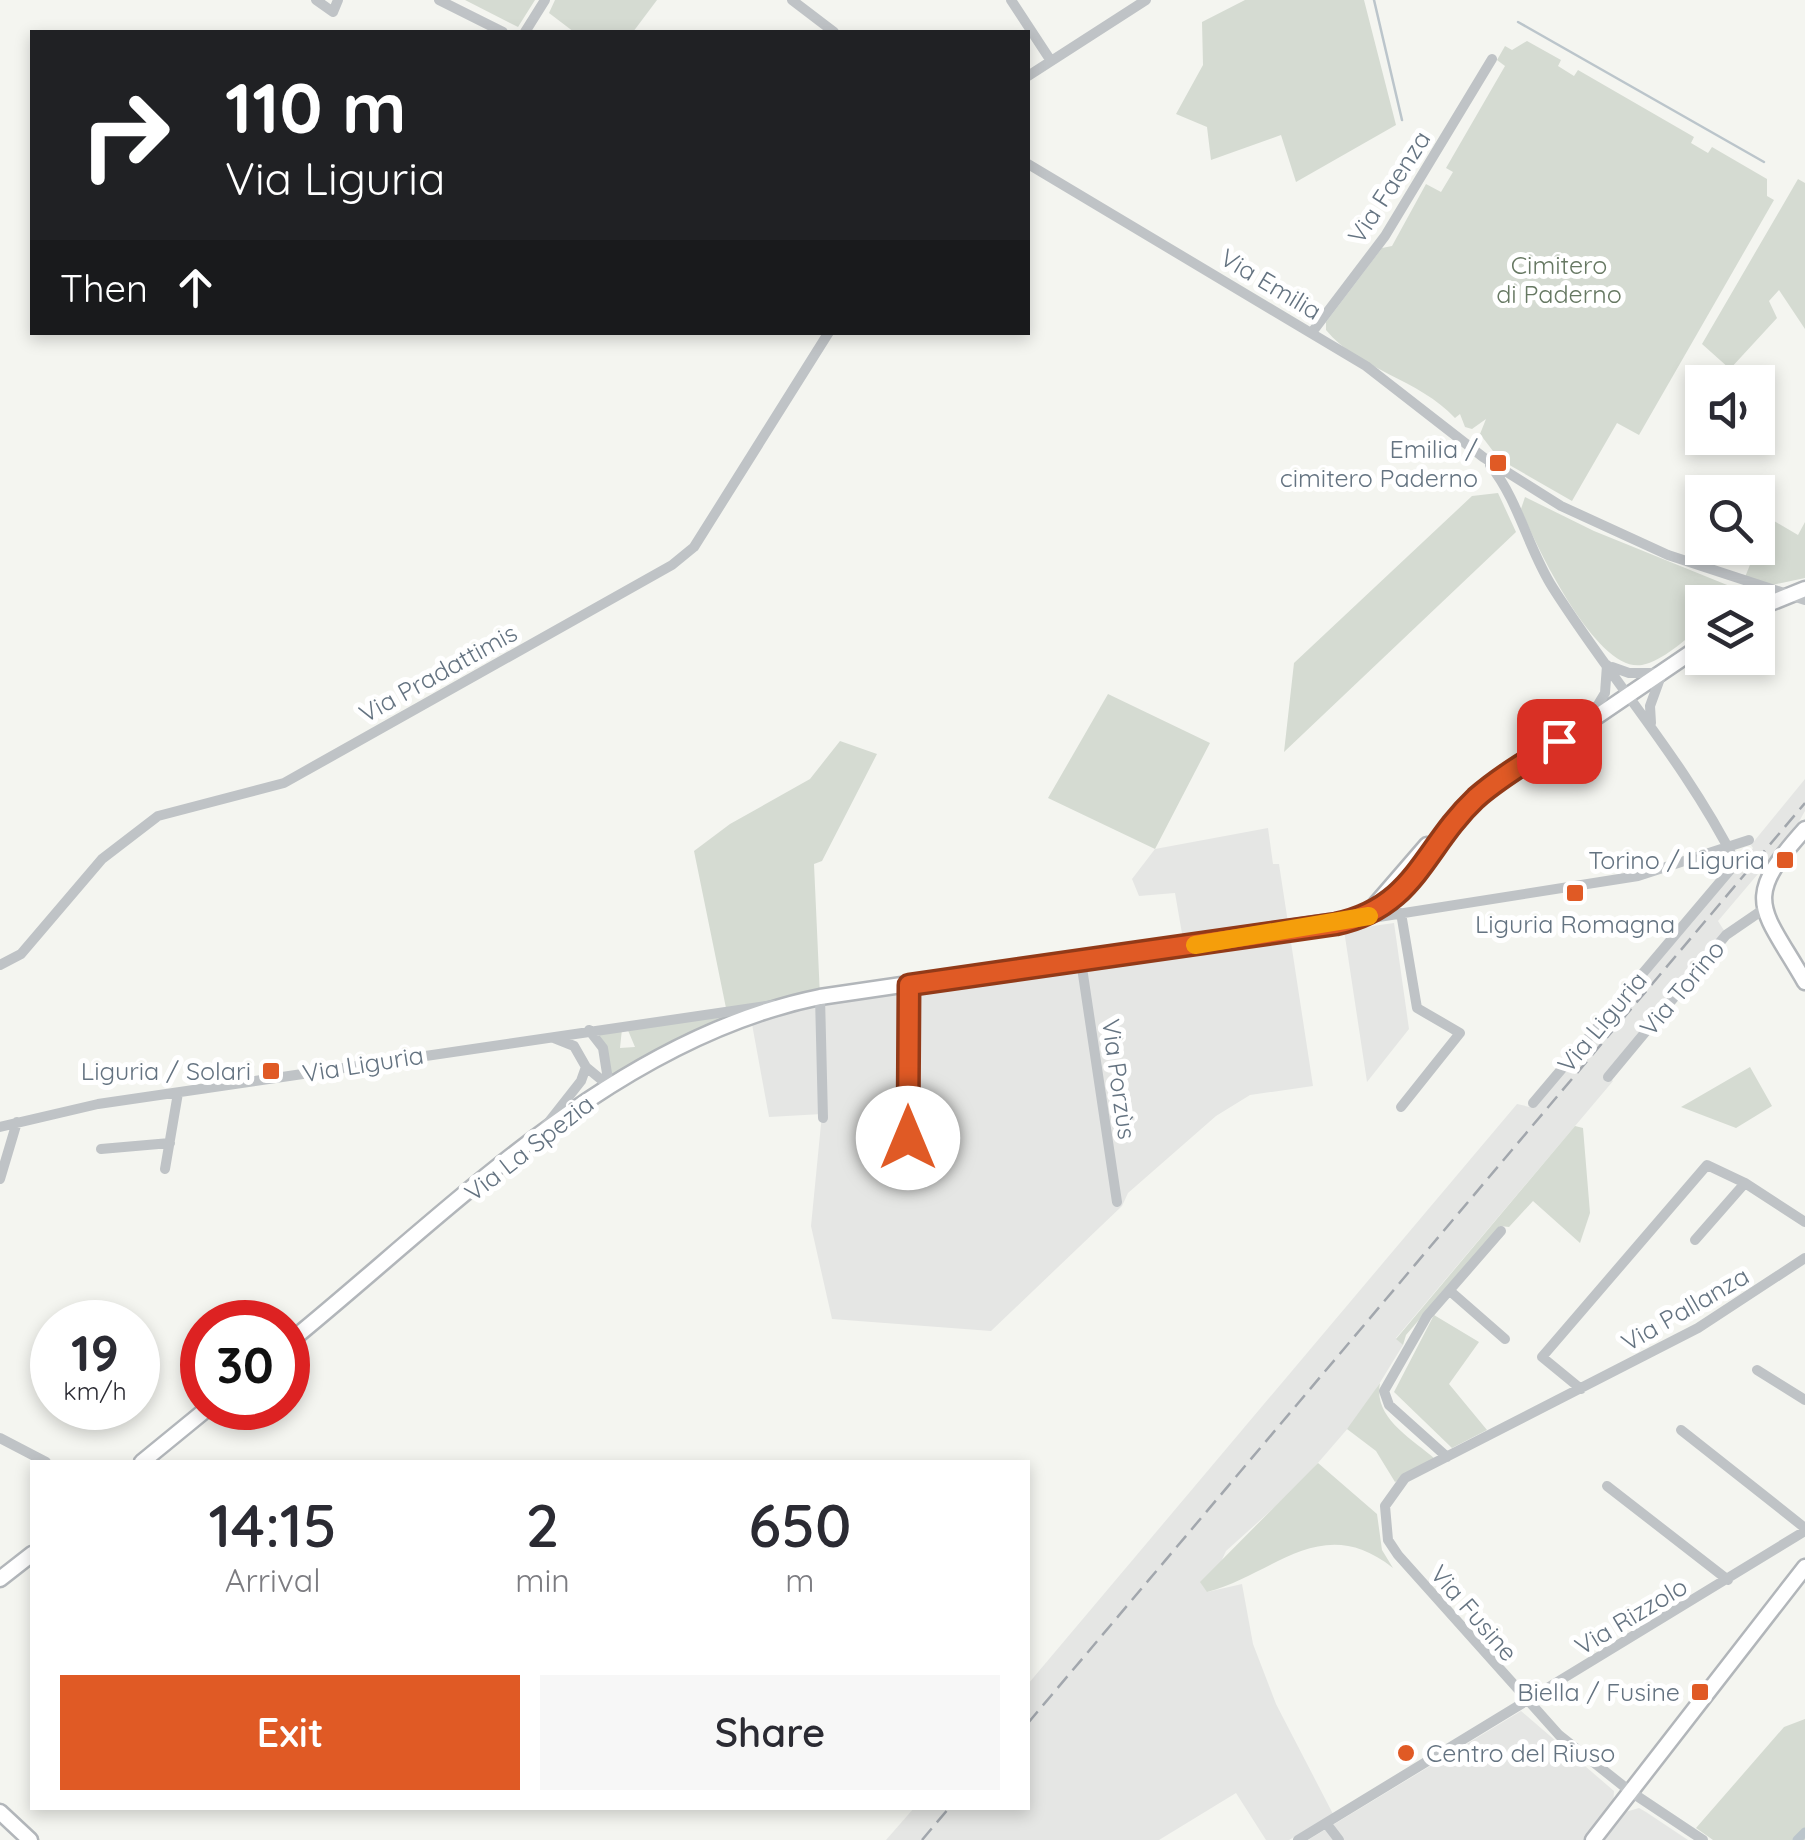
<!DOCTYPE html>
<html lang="en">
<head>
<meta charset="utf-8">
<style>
  body { margin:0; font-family:Quicksand,sans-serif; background:#f7f7f7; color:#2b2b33; height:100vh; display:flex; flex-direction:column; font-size:38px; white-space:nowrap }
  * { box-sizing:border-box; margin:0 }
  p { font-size:32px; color:#7c7c81 }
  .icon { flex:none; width:55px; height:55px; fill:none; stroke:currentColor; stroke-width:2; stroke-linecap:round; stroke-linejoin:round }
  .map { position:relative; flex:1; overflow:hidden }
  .drawer { position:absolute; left:30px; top:1460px; width:1000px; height:350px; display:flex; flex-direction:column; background:#fff; border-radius:0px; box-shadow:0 5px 15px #0003 }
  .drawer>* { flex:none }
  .top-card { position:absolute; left:30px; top:30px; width:1000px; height:305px; border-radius:0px; box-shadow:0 5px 15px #0003; background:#202124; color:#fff; overflow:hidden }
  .controls { position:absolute; left:1685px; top:365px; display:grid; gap:20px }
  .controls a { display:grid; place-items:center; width:90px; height:90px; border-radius:0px; background:#fff; box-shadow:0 5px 15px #0003; font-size:50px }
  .speed { position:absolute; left:30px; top:1300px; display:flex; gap:20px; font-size:50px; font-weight:700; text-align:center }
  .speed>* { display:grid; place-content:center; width:130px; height:130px; border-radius:50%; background:#fff; box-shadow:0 5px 15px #0003; line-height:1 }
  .speed small { font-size:25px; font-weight:400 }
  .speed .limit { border:15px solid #d22; background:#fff; color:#111 }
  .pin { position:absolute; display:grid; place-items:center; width:85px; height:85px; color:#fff; margin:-42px; border-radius:20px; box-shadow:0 5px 15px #0006 }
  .me { position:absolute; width:110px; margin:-55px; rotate:0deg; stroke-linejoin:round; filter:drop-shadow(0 0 8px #0008) }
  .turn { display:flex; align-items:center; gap:35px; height:210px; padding:0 30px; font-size:45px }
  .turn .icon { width:130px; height:130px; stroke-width:2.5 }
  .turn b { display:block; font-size:70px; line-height:85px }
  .then { display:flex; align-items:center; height:95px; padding:0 30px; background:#0003; gap:20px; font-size:38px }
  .eta { display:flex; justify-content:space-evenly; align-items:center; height:170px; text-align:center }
  .eta b { font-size:60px; font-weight:600; line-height:70px }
  .action { display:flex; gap:20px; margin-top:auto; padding:20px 30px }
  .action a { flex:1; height:115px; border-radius:0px; background:#e05a25; color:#fff; font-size:40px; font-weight:600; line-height:115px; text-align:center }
  .action a+a { background:#f7f7f7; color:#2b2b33 }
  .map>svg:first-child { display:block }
  .built { fill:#e5e6e4 }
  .green { fill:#d5dbd2 }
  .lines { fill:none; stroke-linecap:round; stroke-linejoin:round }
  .stream { stroke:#bbc5cb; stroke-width:2.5 }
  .canal { stroke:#bbc5cb; stroke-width:9 }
  .major-casing { stroke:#b2b6ba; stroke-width:19 }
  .minor { stroke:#bfc3c6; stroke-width:10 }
  .major { stroke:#fff; stroke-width:14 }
  .rail { stroke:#a2a7ad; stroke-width:2.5; stroke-dasharray:15 8; stroke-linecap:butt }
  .route-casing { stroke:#923a18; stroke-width:25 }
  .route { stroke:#e05a25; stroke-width:18 }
  .slow { stroke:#f59e0b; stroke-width:18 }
  .poi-dot { fill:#e05a25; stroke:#fff; stroke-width:4 }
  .labels { text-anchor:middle; stroke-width:10; stroke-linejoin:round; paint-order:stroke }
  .street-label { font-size:25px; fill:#647381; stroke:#fff }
  .park-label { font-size:25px; fill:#667862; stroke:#fff }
  .poi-label { font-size:25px; fill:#647381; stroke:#fff; text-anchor:end }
</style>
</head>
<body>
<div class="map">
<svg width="1805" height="1840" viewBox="0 0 1805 1840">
  <rect width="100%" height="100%" fill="#f4f5f0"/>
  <path class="built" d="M1805 779V811L1792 834 1718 921 1725 932 1605 1074 1613 1081 1396 1338 1403 1345 1362 1412 1298 1486 1226 1551 1207 1592 1242 1584 1253 1644 1276 1704 1333 1814 1289 1840H1266L1236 1793 1159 1840H886L914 1808H1028V1684L1517 1104 1534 1108 1753 848 1751 845Z
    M1268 828 1273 864H1279L1313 1086 1250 1095 1216 1116 1128 1193 1122 1206 991 1331 832 1319 811 1226 822 1114 769 1117 752 1024 816 1003 1185 951 1175 893 1139 896 1132 879 1155 849Z
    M1394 923 1409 1029 1367 1082 1344 930Z
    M1521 1711 1614 1791 1613 1806 1587 1840H1308Z
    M1639 1808 1646 1812 1688 1840H1601L1622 1813Z"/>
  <path class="green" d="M465 0H535L518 27Z
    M555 0H657L633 32H574L549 13Z
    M1245 0H1364L1396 125 1296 182 1281 135 1211 160 1207 127 1176 114 1203 65 1202 22Z
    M1527 41 1561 60 1558 66 1574 76 1578 70 1694 137 1691 143 1708 153 1712 147 1767 179V196L1774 200 1639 435 1617 423 1572 501 1499 459 1480 434 1486 419 1472 429 1465 427 1460 414 1455 418C1419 379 1359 370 1326 330V322L1382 248 1392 246 1426 184 1441 192 1453 172 1446 168 1505 66 1497 60 1505 46 1512 50Z
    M1798 179 1805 183V329L1779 290 1769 301 1777 318 1730 369 1702 344Z
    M1498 493 1516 532 1284 752 1294 663 1472 496Z
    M1525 497 1594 531 1737 589 1742 600 1702 602V627C1685 639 1663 661 1642 665 1596 673 1535 544 1521 509Z
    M1769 518 1798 535 1805 522V578L1758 588 1743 582Z
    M1108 694 1210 743 1155 849 1048 798Z
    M840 741 877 754 822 861 814 864 820 997 726 1008 694 851 730 824 810 779Z
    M748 1011 610 1076 598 1033 622 1029 620 1048 635 1047 627 1028Z
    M1750 1067 1772 1106 1736 1128 1681 1107Z
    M1575 1126 1583 1128 1590 1213 1580 1243 1533 1201 1509 1227 1500 1226 1406 1335 1403 1345 1396 1339Z
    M1434 1315 1479 1342 1449 1384 1487 1430 1452 1448 1394 1392Z
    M1380 1383C1373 1418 1411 1438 1435 1459L1395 1482 1376 1451 1347 1429Z
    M1318 1463 1377 1514 1382 1550 1393 1568C1321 1511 1274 1575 1207 1592L1200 1582Z
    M1805 1719V1840H1713L1696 1828 1784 1727Z"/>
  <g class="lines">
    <path class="stream" d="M1374 0 1402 120
      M1518 22 1764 162"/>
    <path class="canal" d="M1797 1840 1805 1832"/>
    <defs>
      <path id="major" d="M1758 608 1805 589
        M1471 802 1702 645
        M1805 829C1740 901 1762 907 1805 982
        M1376 904 1427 845
        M288 1343C447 1214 612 1039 820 997L1364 917 1401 893 1475 799
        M142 1462 208 1408
        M0 1579 32 1554
        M0 1812 30 1840
        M1593 1840 1805 1567"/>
    </defs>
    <use href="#major" class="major-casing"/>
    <path class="minor" d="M316 0 333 12 338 0
      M439 0 503 32
      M792 0 834 32
      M1011 0 1051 61
      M525 32 545 0
      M1028 76 1146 0
      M1028 164 1366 366 1483 457 1561 506 1668 555 1805 600
      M1313 331 1385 236 1492 59
      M1490 465C1519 501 1528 549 1553 588 1612 681 1686 763 1736 863L1533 1103
      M1612 667 1629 673H1659
      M1590 718 1605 693 1607 665
      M1651 723 1650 706 1662 673
      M1401 913 1417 1008 1460 1033 1401 1107
      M1366 919 1638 876 1749 840
      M1081 961 1117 1202
      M0 965 21 954 102 859 158 816 284 783 672 565 694 547 829 332
      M820 997 823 1118
      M589 1030 603 1048 609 1086
      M554 1038 574 1046 586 1067 609 1086
      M1608 1077 1726 935 1764 909
      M0 1127 98 1104 773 1005
      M544 1128 581 1081 586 1067
      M908 1138 909 985
      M101 1149 170 1143
      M165 1169 178 1093
      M0 1179 17 1122
      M1695 1240 1745 1183 1805 1222
      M1450 1291 1505 1339
      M1757 1370 1805 1400
      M1581 1389 1542 1357 1707 1165 1745 1183
      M1681 1430 1805 1528
      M0 1438 46 1462
      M1447 1457 1389 1405 1384 1391 1427 1316 1501 1231
      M1607 1486 1728 1580
      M1326 1823 1339 1840
      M1298 1840 1805 1531
      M1703 1840 1631 1792 1559 1735 1398 1555 1388 1540 1385 1506 1405 1478 1698 1328 1805 1258"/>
    <use href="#major" class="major"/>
    <path class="rail" d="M1028 1723 1805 803
      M922 1840 949 1808"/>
  </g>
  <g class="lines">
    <defs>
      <path id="route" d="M908 1138 909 985 1336 924C1416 907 1423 848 1476 798 1501 776 1531 759 1559 741"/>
    </defs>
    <use href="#route" class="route-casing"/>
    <use href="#route" class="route"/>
    <path class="slow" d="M1195 945 1369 916"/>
  </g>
  <g class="poi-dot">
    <rect x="1488" y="453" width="20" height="20" rx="5"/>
    <rect x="1775" y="850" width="20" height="20" rx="5"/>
    <rect x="1565" y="883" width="20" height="20" rx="5"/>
    <rect x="261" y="1061" width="20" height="20" rx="5"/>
    <rect x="1690" y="1682" width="20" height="20" rx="5"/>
    <circle cx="1406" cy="1753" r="10"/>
  </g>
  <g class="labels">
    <g class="street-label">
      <text transform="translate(1389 187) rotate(-57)" y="9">Via Faenza</text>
      <text transform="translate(1271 284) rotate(31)" y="9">Via Emilia</text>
      <text transform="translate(438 673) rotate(-29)" y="9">Via Pradattimis</text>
      <text transform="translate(1682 988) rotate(-50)" y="9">Via Torino</text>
      <text transform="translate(1602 1022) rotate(-50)" y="9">Via Liguria</text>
      <text transform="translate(363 1064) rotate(-9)" y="9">Via Liguria</text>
      <text transform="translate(1119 1079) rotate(82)" y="9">Via Porzùs</text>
      <text transform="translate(529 1148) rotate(-38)" y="9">Via La Spezia</text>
      <text transform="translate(1685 1309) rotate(-30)" y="9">Via Pallanza</text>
      <text transform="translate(1474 1613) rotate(49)" y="9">Via Fusine</text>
      <text transform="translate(1631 1616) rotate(-31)" y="9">Via Rizzolo</text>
    </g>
    <g class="park-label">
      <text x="1559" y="274">Cimitero<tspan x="1559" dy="29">di Paderno</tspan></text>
    </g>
    <g class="poi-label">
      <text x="1478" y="458">Emilia /<tspan x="1478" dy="29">cimitero Paderno</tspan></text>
      <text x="1765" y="869">Torino / Liguria</text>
      <text x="1575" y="933" text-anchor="middle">Liguria Romagna</text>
      <text x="251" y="1080">Liguria / Solari</text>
      <text x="1680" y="1701">Biella / Fusine</text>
      <text x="1426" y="1762" text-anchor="start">Centro del Riuso</text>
    </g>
  </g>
</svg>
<div class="controls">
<a><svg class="icon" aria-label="sound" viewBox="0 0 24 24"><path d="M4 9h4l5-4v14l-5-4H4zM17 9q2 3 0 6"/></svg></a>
<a><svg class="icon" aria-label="search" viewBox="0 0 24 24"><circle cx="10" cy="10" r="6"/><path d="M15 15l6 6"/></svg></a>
<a><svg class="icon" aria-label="layers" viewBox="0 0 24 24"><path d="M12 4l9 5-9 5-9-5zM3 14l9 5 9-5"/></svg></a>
</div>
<div class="speed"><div>19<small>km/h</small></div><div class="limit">30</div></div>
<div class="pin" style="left:1559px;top:741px;background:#d93025"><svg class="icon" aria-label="arrive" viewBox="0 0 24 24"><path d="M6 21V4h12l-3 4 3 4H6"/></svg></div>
<svg class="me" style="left:908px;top:1138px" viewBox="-20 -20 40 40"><circle r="19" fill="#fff"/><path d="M0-13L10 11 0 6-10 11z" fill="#e05a25"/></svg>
<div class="top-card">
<div class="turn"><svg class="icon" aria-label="right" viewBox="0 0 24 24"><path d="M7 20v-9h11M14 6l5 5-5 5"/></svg><div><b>110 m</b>Via Liguria</div></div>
<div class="then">Then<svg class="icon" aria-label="ahead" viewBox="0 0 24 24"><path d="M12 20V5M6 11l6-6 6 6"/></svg></div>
</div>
<section class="drawer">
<div class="eta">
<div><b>14:15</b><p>Arrival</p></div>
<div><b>2</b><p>min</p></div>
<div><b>650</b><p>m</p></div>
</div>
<div class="action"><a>Exit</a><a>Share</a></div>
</section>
</div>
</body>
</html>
